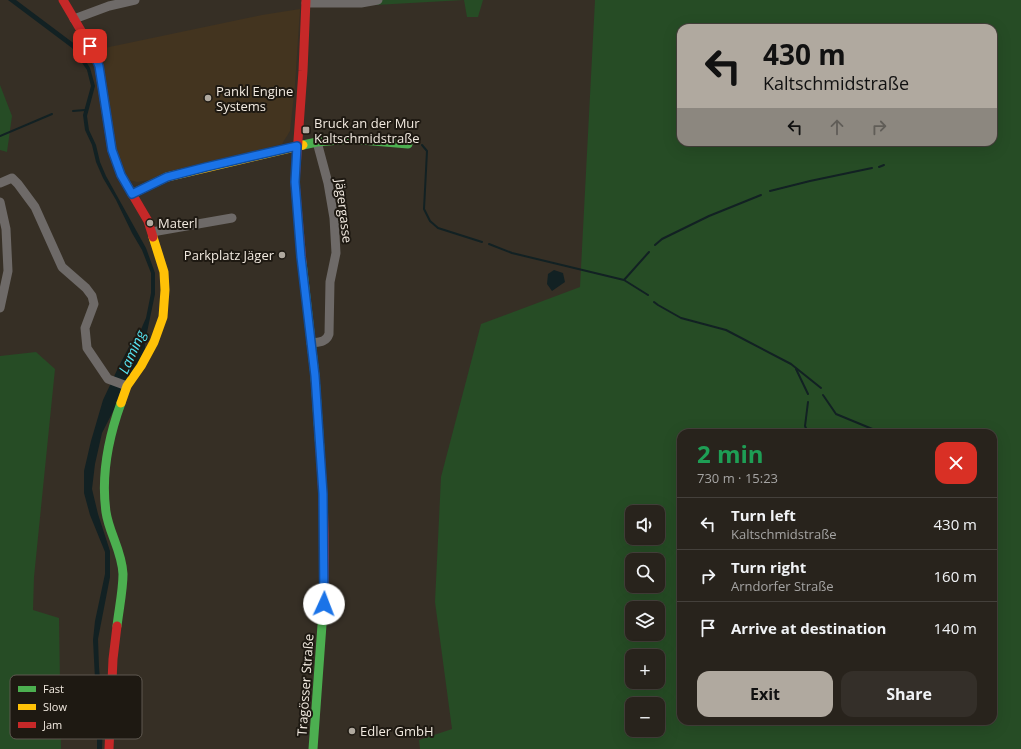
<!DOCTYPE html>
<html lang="en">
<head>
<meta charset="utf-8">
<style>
  body { margin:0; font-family:"Open Sans",sans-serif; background:#342f29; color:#f1f3f6; height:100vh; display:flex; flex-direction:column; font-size:15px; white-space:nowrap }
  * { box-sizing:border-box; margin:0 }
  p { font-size:13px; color:#a5a4a3 }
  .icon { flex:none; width:22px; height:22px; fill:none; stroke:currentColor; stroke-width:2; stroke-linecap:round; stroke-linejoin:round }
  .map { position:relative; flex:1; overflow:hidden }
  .drawer { position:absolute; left:677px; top:429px; width:320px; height:296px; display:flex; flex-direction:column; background:#28231c; border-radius:12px; box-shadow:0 4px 16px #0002,0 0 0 1px #44403b }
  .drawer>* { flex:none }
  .hud { position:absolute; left:677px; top:24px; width:320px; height:122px; border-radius:12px; box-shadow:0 4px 16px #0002,0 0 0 1px #44403b; background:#b0a99f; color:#111; overflow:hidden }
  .tools { position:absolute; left:625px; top:505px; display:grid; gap:8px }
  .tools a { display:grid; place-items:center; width:40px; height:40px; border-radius:8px; background:#28231c; box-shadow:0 4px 16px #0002,0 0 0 1px #44403b; font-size:20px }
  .pin { position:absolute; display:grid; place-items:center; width:34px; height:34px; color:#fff; margin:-17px; border-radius:8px; box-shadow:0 2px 6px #0006 }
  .me { position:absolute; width:44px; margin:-22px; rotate:2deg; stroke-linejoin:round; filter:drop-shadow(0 0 3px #0008) }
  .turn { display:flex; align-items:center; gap:14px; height:84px; padding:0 20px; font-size:18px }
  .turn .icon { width:52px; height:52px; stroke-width:2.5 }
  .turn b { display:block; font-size:28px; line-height:34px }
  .lanes { display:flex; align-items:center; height:38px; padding:0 20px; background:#0003; justify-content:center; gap:20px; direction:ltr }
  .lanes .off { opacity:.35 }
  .round { display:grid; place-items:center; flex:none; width:42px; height:42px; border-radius:12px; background:#342f29 }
  .overview { display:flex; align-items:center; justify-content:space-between; height:68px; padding:0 20px }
  h1 { font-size:24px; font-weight:700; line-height:30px; color:#1e9e55 }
  .cta { display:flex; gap:8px; margin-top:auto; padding:8px 20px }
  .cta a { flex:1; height:46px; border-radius:12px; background:#b0a99f; color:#111; font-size:16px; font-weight:700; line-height:46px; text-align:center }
  .cta a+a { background:#342f29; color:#f1f3f6 }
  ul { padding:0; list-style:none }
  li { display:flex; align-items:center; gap:12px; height:52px; padding:0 20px; border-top:1px solid #44403b }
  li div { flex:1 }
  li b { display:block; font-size:15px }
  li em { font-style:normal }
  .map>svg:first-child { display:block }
  .built { fill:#43341f }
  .green { fill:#264c25; fill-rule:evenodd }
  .water { fill:#122123 }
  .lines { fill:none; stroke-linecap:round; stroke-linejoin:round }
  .stream { stroke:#122123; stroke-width:2 }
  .street { stroke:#6e6a68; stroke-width:9 }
  .fast { stroke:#4caf50; stroke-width:9 }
  .slow { stroke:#ffc107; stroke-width:9 }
  .jam { stroke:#c62828; stroke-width:9 }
  .route-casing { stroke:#114b97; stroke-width:10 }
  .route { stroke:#1a73e8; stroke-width:7 }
  .poi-dot { fill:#b0a99f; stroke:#1e1912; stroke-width:1.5 }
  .labels { text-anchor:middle; stroke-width:4; stroke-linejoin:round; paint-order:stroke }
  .poi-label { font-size:13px; fill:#f2eae0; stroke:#1e1912; text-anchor:start }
  .street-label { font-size:13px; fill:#f2eae0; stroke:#1e1912 }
  .water-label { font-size:14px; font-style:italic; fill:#56e4f3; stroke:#1e1912 }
  .key { fill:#1e1912; stroke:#5e5850; stroke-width:1 }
  .key-label { font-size:11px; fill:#f2eae0 }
</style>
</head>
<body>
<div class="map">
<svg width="1021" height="749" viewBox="0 0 1021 749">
  <rect width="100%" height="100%" fill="#362f25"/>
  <path class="built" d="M300 9 295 85 290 131 282 144 155 179 137 182 126 179 116 153 95 50 262 15Z"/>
  <path class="green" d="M375 0H483L478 17H467L464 0 375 5Z
    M595 0H1021V749H420L419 740 452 729 435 602 441 477 481 324 580 287ZM681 28H993V142H681ZM681 433H993V721H681ZM632 512H658V538H632ZM632 560H658V586H632ZM632 608H658V634H632ZM632 656H658V682H632ZM632 704H658V730H632Z
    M0 85 12 116 7 152 0 150Z
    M36 352 55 369 34 577 33 610 59 618 61 749H0V356Z"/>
  <path class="water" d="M8 0H16L76 45 90 68 95 86 87 116 89 130 96 145 100 162 106 176 146 248 155 273V294L145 342V349L102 433 95 464 92 489 98 514 110 551V577L98 639 99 667 103 717 102 749H97V718L93 640 95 621 105 574V552L90 515 84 493V471L91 441 103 400 118 368 131 343H135L146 318 151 293V273L142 250 132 233 116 200 103 178 96 162 92 145 85 130 83 115 91 86 87 70 72 48Z
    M554 270 563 273 565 282 552 291 547 284 548 274Z"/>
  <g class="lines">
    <path class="stream" d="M73 111 85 110
      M0 136 52 114
      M422 145 427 151 424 209 430 221 438 228 482 242
      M879 167 884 165
      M770 191 810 181 872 168
      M489 244 512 253 624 280 648 295
      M655 245 662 239 709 216 761 195
      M624 280 649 252
      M654 302 658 305 681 318 726 330 791 364 821 388
      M796 369 808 394
      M823 395 836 414 882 433
      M808 402 805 426 808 433"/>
    <path class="street" d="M306 3H361L378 0
      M74 19 109 6 135 0
      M0 183 12 178 18 184 35 207 62 267 86 288 92 296 94 304 85 328 87 348 108 379 127 386
      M0 202 6 229 8 271 0 308
      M152 232 232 218
      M311 343C318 342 326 343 329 334L330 282 336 253 334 218 328 183 317 142"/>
    <path class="fast" d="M303 145 317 142 350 139 408 144
      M302 262 315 376 320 450
      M117 626C119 609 123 590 123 574 122 551 109 533 106 512 101 476 109 436 121 403
      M313 749 323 611"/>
    <path class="slow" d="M132 194 167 177 303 145
      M121 403 127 386 141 366 154 342 163 317 165 290 164 272 153 237"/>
    <path class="jam" d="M63 0 90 46 99 66 112 150 121 175 148 221 153 237
      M302 262 295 182 303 71 306 0
      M320 450C324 503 326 558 323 611
      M109 749 113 659 117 626"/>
  </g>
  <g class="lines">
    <defs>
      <path id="route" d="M90 46 99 66 112 150 121 175 132 194 167 177 206 167 297 146 295 182 301 257 315 376 323 494 324 604"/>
    </defs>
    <use href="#route" class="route-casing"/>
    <use href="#route" class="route"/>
  </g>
  <g class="poi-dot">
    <circle cx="208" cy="98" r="4"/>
    <rect x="302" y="126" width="8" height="8" rx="2"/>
    <circle cx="150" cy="223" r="4"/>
    <circle cx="282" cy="255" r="4"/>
    <circle cx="352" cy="731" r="4"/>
  </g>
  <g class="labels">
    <g class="poi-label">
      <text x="216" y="96">Pankl Engine<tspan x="216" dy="15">Systems</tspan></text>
      <text x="314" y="128">Bruck an der Mur<tspan x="314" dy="15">Kaltschmidstraße</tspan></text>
      <text x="158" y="228">Materl</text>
      <text x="274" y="260" text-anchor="end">Parkplatz Jäger</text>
      <text x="360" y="736">Edler GmbH</text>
    </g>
    <g class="street-label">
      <text transform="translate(344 211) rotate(83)" y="5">Jägergasse</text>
      <text transform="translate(305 685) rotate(-86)" y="5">Tragösser Straße</text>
    </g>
    <g class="water-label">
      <text transform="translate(132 352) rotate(-66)" y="5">Laming</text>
    </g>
  </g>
  <rect x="10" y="675" width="132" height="64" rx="6" class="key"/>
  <rect x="18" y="686" width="18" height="6" fill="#4caf50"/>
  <rect x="18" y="704" width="18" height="6" fill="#ffc107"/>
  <rect x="18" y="722" width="18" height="6" fill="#c62828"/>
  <g class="key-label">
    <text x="43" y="693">Fast</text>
    <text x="43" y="711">Slow</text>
    <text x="43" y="729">Jam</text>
  </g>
</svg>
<div class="tools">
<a><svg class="icon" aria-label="sound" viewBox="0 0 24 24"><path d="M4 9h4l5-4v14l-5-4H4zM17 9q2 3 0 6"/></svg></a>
<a><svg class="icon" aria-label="search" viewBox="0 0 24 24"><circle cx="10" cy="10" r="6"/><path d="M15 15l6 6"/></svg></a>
<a><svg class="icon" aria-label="layers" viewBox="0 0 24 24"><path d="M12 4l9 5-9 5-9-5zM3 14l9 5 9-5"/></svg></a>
<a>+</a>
<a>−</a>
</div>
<div class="pin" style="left:90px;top:46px;background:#d93025"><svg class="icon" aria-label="arrive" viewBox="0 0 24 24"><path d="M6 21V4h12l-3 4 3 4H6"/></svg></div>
<svg class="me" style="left:324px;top:604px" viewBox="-20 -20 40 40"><circle r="19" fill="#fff"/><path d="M0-13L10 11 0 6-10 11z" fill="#1a73e8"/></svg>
<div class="hud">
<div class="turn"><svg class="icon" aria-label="left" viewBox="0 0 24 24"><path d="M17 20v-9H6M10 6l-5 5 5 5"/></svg><div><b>430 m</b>Kaltschmidstraße</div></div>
<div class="lanes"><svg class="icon" aria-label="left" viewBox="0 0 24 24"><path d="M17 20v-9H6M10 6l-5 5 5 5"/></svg><svg class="icon off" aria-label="ahead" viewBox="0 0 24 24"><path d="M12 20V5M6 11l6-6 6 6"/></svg><svg class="icon off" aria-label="right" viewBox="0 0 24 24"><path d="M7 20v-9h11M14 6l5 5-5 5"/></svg></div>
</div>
<section class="drawer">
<div class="overview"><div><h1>2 min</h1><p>730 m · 15:23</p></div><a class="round" style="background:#d93025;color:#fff"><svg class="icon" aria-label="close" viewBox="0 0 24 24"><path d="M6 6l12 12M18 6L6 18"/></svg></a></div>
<ul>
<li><svg class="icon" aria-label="left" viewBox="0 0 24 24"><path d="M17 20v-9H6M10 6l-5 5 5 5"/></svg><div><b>Turn left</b><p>Kaltschmidstraße</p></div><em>430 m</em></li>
<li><svg class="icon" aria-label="right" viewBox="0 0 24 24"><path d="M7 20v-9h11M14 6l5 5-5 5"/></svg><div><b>Turn right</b><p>Arndorfer Straße</p></div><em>160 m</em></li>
<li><svg class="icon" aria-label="arrive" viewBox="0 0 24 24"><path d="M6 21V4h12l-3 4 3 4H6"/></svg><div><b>Arrive at destination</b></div><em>140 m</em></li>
</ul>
<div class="cta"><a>Exit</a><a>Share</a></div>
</section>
</div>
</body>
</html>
